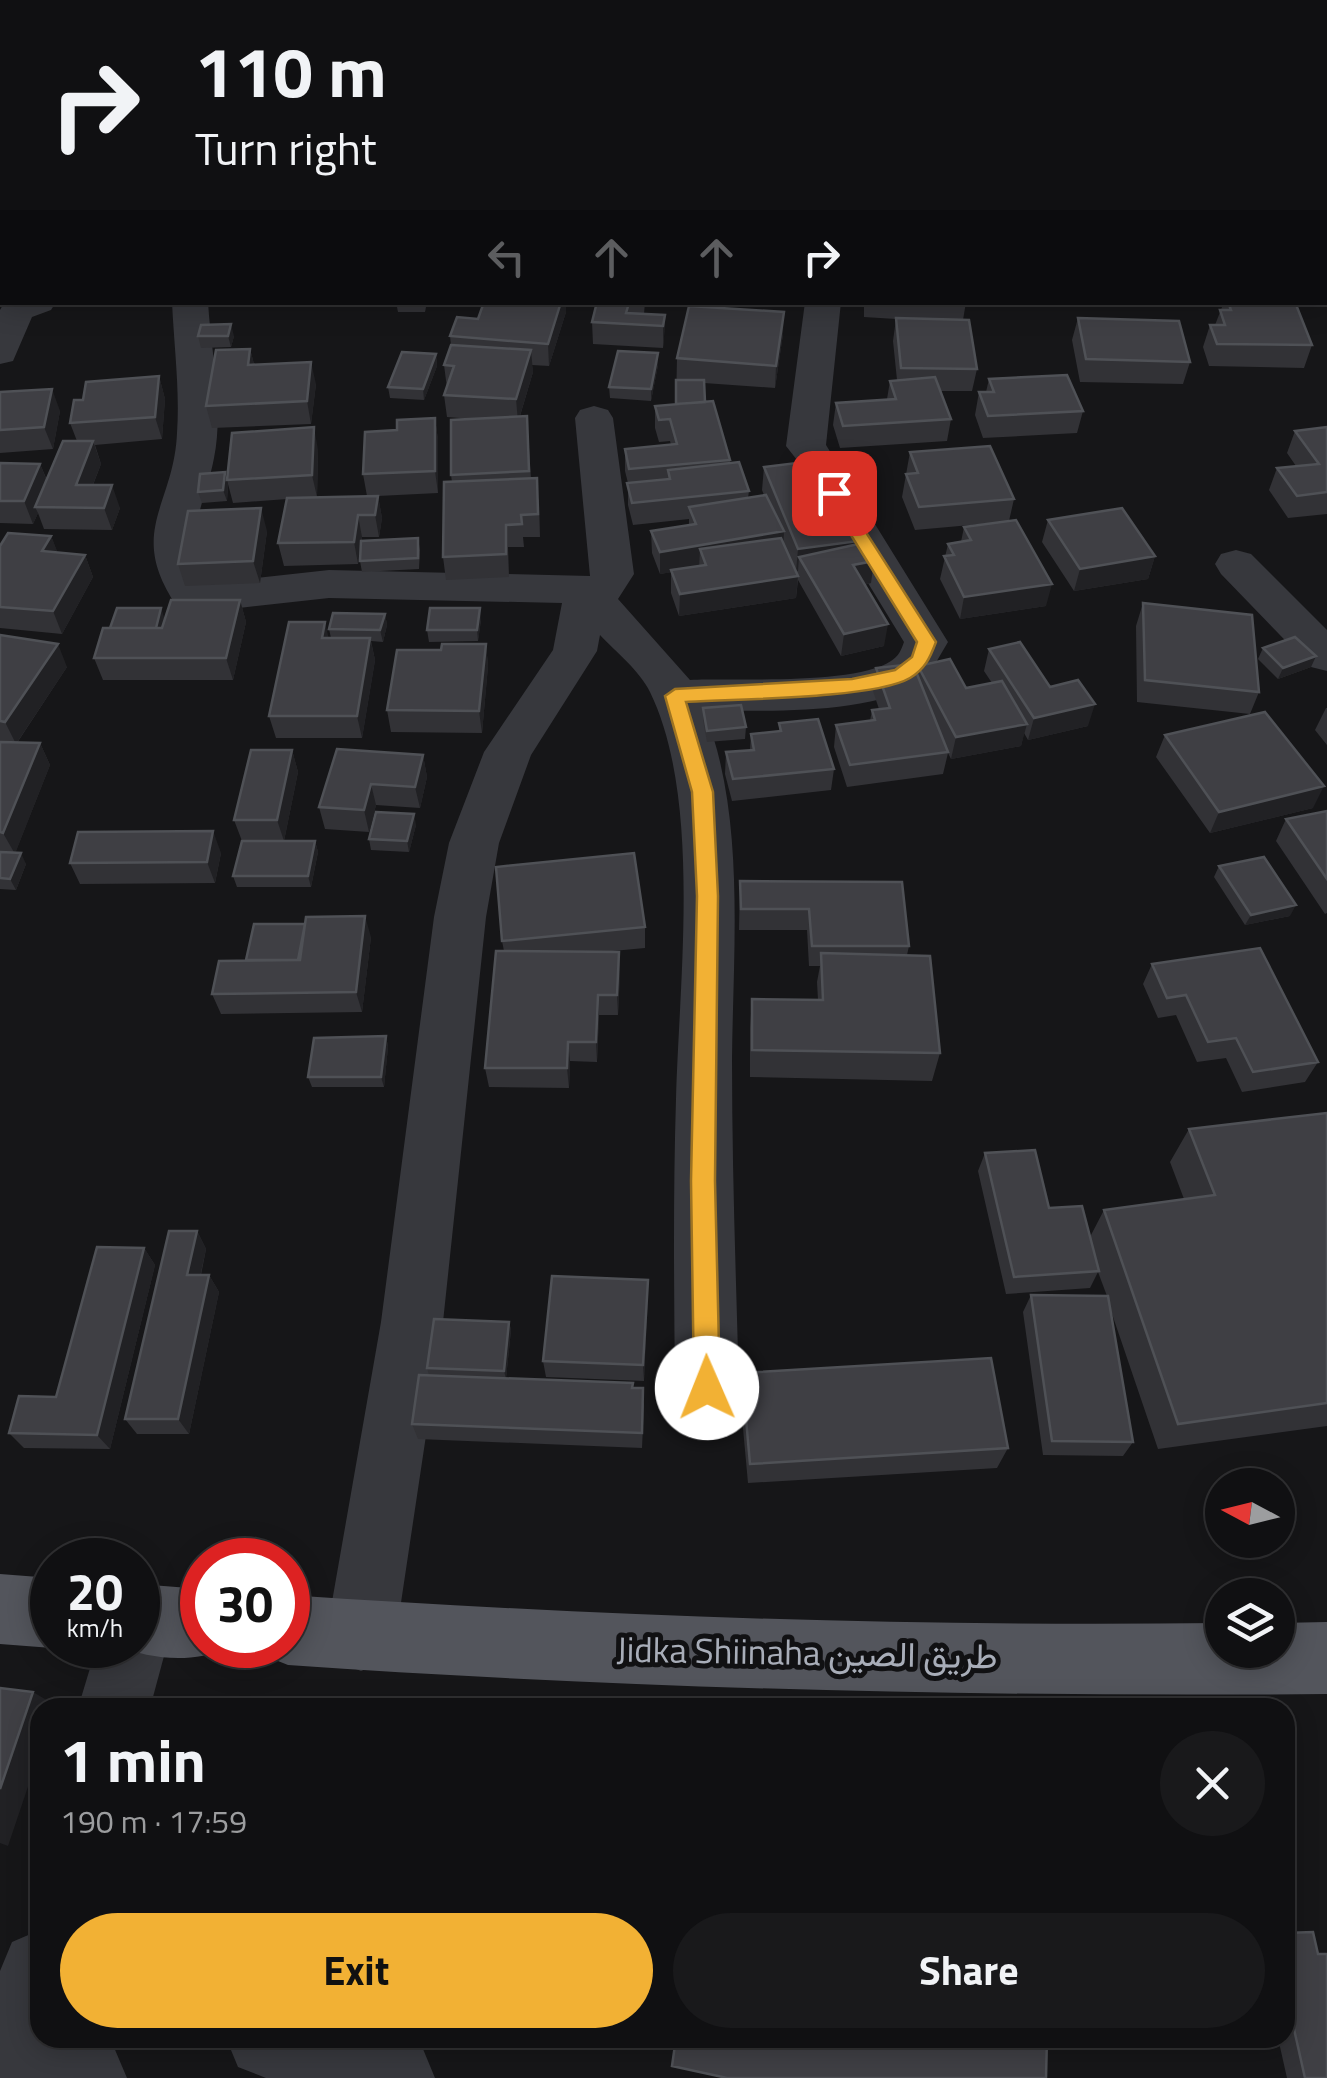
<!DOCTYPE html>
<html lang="en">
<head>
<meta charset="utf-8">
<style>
  body { margin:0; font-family:"Titillium Web",Vazirmatn,sans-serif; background:#19191b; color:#f1f3f6; height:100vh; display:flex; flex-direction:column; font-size:38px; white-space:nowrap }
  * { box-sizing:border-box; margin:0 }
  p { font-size:32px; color:#9c9d9f }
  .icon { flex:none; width:55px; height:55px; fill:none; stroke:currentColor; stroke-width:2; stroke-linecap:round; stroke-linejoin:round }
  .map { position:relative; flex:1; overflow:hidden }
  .drawer { position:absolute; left:30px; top:1698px; width:1265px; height:350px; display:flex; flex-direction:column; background:#101012; border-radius:30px; box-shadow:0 5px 25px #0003,0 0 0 2px #303032 }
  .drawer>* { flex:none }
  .top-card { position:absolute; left:0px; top:0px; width:1328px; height:305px; box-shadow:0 5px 25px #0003,0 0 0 2px #303032; background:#101012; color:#f1f3f6; overflow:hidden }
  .needle { width:65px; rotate:277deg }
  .tools { position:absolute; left:1205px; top:1468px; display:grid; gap:20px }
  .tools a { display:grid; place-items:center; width:90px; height:90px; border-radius:50%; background:#101012; box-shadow:0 5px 25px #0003,0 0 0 2px #303032; font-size:50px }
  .speed { position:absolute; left:30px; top:1538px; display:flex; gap:20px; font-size:50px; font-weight:700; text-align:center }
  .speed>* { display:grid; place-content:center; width:130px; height:130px; border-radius:50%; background:#101012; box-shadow:0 5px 25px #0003,0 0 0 2px #303032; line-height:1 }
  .speed small { font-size:25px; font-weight:400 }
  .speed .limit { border:15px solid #d22; background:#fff; color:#111 }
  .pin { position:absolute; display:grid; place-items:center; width:85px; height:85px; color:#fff; margin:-42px; border-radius:20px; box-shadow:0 5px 15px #0006 }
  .me { position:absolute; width:110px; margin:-55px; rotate:359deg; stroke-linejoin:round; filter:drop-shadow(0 0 8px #0008) }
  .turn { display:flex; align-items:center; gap:35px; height:210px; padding:0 30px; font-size:45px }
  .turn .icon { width:130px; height:130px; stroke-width:2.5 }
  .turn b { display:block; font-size:70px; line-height:85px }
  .lanes { display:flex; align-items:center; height:95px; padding:0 30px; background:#0003; justify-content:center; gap:50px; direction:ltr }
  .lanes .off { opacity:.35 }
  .round { display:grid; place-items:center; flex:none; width:105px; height:105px; border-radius:52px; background:#19191b }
  .headline { display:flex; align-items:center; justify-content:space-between; height:170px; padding:0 30px }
  h1 { font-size:60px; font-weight:700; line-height:75px }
  .cta { display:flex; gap:20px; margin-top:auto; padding:20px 30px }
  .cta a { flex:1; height:115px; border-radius:60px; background:#f2b134; color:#111; font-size:40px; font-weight:700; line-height:115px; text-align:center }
  .cta a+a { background:#19191b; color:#f1f3f6 }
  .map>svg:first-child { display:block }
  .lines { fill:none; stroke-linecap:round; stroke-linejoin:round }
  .minor { fill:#37383d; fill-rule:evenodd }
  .major { fill:#53555c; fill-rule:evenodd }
  .wall { fill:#323236 }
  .shaded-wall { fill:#212124 }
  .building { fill:#3f3f44; stroke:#4f5156; stroke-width:2.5 }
  .route { fill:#f2b134; stroke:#9d7322; stroke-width:2.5 }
  .labels { text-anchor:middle; stroke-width:10; stroke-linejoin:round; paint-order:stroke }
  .near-street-label { font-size:35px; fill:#a8adb8; stroke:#111113 }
</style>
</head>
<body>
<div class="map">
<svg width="1327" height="2078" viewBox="0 0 1327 2078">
  <rect width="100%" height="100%" fill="#161618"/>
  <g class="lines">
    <path class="minor" d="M994 0H1022L1023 2H995Z
      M1286 0H1314V2H1286Z
      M1325 37H1327V55H1325Z
      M1325 248H1327V268H1325Z
      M56 302 51 310 32 317 13 361 0 364V310L4 303Z
      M172 302H208C211 353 224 408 214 458 207 497 182 540 202 579L239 580 329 570 590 576 575 418 580 410 594 406 608 410 613 418 634 574 618 599 690 680C737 678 855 685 891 661 899 656 901 650 904 642L813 493 804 469 786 446 805 302H841L826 445 948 642 925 681C869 716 768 710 704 711 746 814 733 949 732 1059 732 1169 736 1278 739 1388L730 1410 707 1419 684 1410 675 1388C674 1292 673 1195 676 1099 679 981 702 799 650 692 640 671 616 652 600 635L597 651 531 755 499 843 486 917 443 1322 396 1636 386 1661 361 1671 336 1661 326 1636 381 1322 434 917 449 843 484 752 553 650 562 603 329 598 239 608 174 602C128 530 174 505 177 433 180 390 174 346 172 302Z
      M1236 550 1251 554 1327 630V671L1311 667 1221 574 1215 564 1221 554Z
      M138 1612 157 1620 167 1645 150 1708H78L97 1645H138Z
      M40 1930V2038H110L127 2078H0V1971L12 1942Z
      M226 2038H395L423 2049 435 2078H266L238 2067Z"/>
    <path class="major" d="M0 1574 52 1578V1645H59L52 1648 0 1644Z
      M138 1584 202 1589V1645H228L227 1649C192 1663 151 1660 116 1645H138Z
      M288 1595C599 1616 911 1627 1222 1623V1650H1278V1623L1327 1622V1694C980 1697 634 1689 288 1665L263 1655 259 1645H288Z"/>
  </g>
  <path class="wall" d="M535 0H605V2H538Z
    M627 0H720V2H630Z
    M720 0H784V2H723Z
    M1325 166H1327V243H1325Z
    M0 276H2V302H8L6 306H0Z
    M396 302H427L425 312H398Z
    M484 302H566V312L549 366 532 365 533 372 520 416H527L531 479 539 501 540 537H523L524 547H508L509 577 446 580 443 557 452 482 451 475 472 419 447 417 444 395 447 388 444 365 451 345 450 336 478 319Z
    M597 302H645L644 314 665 315 664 337 663 348 593 344 592 322Z
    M864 302H966L963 320 977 369 972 391H940L951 419 947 441 840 448 833 425 836 403 887 399 890 381 897 380 893 341 896 319 864 317Z
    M1224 302H1295L1312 345 1304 368 1209 366 1203 347 1210 325H1215Z
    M1078 318 1190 362 1183 384 1080 382 1072 340Z
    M783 334 775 388 704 383 705 402 730 460V463L749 491 748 498 764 495 762 490 764 467 829 476 827 499H822L831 518 866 540 865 546 871 583 864 585 884 646 841 656 798 580 796 598 679 616 671 593V572L660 574 652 553 651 531 689 525V519L633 525 628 505V483L625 471V449L671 445 670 441 659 442 655 428V406L676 404 677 358Z
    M198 336H234L231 347 201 348Z
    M250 349 254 364 316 384 311 424 212 428 206 406Z
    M436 354 437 366 424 400 390 398 388 387Z
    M658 365 651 401 610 398 609 387Z
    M159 376 165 399 162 439 95 445 101 464 93 485 120 508 112 530 44 529 38 513 33 524 0 523V463L40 464 47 480 77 441 70 423 83 400Z
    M989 379 1083 411 1077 433 983 438 975 415 979 392H986Z
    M0 392 60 411 53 449 0 453Z
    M435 418 438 440V493L378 496 382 518 379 537H362V541L418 538 420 550 419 569 362 572 360 561 361 546 358 564 284 566 278 543 287 499 233 503 228 484 227 501 202 503 198 492 225 472 227 479 318 450 317 497 367 496 363 474 397 430Z
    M1327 427V514L1288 518 1269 490 1277 468 1296 466 1287 453 1295 431Z
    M910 452 1014 499 1009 521 1046 606 960 619 940 579 948 544 961 542 964 527 993 523 915 530 902 497Z
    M1048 520 1155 556 1148 579 1074 591 1042 542Z
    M267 531 260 583 185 586 178 564Z
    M51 536 57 552 85 555 93 577 62 634 0 628V546Z
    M240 600 246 622 233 680H103L94 658 110 628 165 619Z
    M1143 603 1259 692 1250 714 1137 702 1136 626Z
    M385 614 387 625 383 642 371 641 375 660 362 738H276L269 716 329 638H331L329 629Z
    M481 620 478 641 429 642 427 630Z
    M0 635 67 667 17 743H40L50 765 15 853 26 864 16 890 0 889Z
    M486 644 488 666 482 733 391 732 387 710Z
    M1263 648 1316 656 1311 667 1278 679 1258 659Z
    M989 649 1050 687 1088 726 1028 740 1024 733 1021 746 951 759 948 753 943 774 847 787 834 747 836 725 870 721 872 710 879 709 873 691 876 668 916 672 918 666 966 688 992 683 984 671Z
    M703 708 746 727 745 739 707 742 703 720Z
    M1326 708H1327V745L1315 730Z
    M779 723 834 769 831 790 732 801 725 774 726 752 750 750 751 734 779 731Z
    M1165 735 1313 808 1210 833 1156 757Z
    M292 750 298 772 284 841H315L318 852 311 887H237L233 876 242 841 234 820Z
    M423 755 427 777 420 808 376 805 369 832 325 829 319 807Z
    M1327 811V913L1325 914 1276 841 1286 819Z
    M416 825 409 852 371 850 369 839Z
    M221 853 215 883 80 884 70 863Z
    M1219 866 1290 916 1245 925 1214 877Z
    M740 881 909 946 907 955 940 1053 932 1081 750 1077V1028L752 999 818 1000 817 982 820 966H809L807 930H739Z
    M305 924 371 937 362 1012 221 1014 212 994 246 960Z
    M645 927V948L602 952H619L620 972 618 1015H599L597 1062 570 1061 569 1088 489 1087 485 1068 504 951 502 941Z
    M1152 964 1318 1062 1305 1082 1242 1092 1226 1058 1197 1062 1176 1015 1158 1018 1143 984Z
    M386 1036 388 1047 384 1087H312L308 1077Z
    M1327 1113V1426L1158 1449 1110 1308 1133 1442 1123 1456 1043 1455 1023 1312 1031 1295 1107 1296 1098 1272 1090 1288 1006 1294 978 1171 985 1153 1049 1208 1090 1237 1104 1210 1184 1199 1170 1162 1189 1129Z
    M197 1231 206 1249 201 1275H209L219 1292 189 1434H137L125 1419Z
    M144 1248 155 1265 110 1449 24 1448 9 1433 56 1397Z
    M648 1280 644 1381 546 1377 543 1361Z
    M509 1322 511 1330 506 1378 633 1388 644 1404 642 1448 418 1439 412 1424 429 1375 427 1368Z
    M742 1373 1008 1448 997 1468 748 1483 740 1395Z
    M1285 1933 1318 1954 1327 2078H1287L1278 2038H1285Z"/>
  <path class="shaded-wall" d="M45 0H133V2H36Z
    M564 0H605V2H564Z
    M699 0H720V2H699Z
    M734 0H784V2H734Z
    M0 137H2V159L0 160Z
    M561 302H566V312L549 366 548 344Z
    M784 312 783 334 775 388 776 366Z
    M665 315 664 337 663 348V326Z
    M231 324 234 336 231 347 228 336Z
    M250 349 256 371 248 365Z
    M531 350 533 372 518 422 516 399Z
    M658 353V365L651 401V389Z
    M436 354 437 366 424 400 423 389Z
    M311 362 316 384 311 424 307 401Z
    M159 376 165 399 162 439 155 417Z
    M52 389 60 411 53 449 44 427Z
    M435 418 438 440V493L435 471Z
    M314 427 318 450 317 497 312 475Z
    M93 441 101 464 84 507 76 485Z
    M40 464 49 486 35 507 38 513 33 524 24 501Z
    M225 472 228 483 227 501 223 490Z
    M829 476 827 499 811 501 813 478Z
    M112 485 120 508 112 530 104 508Z
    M378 496 382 518 379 537 375 515Z
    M261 508 267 531 260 583 253 561Z
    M358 515 362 537 358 564 354 542Z
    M784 531 783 554 700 549 699 568 660 574V552Z
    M51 536 60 558 42 551Z
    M866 540 863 562 799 557 798 571 796 572 798 549Z
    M85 555 93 577 62 634 53 611Z
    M1155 556 1148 579 1074 591 1080 569Z
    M874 561 871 583 850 588 853 565Z
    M798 576 796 598 679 616 680 594Z
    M1052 584 1046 606 960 619 964 597Z
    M240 600 246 622 233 680 226 658Z
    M161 608 165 620 157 647 153 636Z
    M480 608 481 620 478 641 477 630Z
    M385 614 387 625 383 642 380 630Z
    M325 622 330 644 322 638Z
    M888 624 884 646 841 656 844 634Z
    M370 638 375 660 362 738 357 716Z
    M58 644 67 667 16 744 5 722Z
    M486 644 488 666 482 733 479 711Z
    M1316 656 1311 667 1278 679 1283 668Z
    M1095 704 1088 726 1028 740 1034 718Z
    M1027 724 1021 746 951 759 956 737Z
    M40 743 50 765 15 854 3 833Z
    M292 750 298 772 284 841 277 820Z
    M423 755 427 777 420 808 415 787Z
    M371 784 376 805 369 832 364 810Z
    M1324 786 1313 808 1210 833 1219 812Z
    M414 814 416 825 409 852 407 841Z
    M213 831 221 853 215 883 207 862Z
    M315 841 318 852 311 887 308 876Z
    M21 853 26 864 16 890 10 879Z
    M1296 905 1290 916 1245 925 1251 915Z
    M365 916 371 937 362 1012 356 992Z
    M619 952 620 972 618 1015 617 995Z
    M598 995 599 1015 597 1062 596 1042Z
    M386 1036 388 1047 384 1087 381 1077Z
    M568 1042 570 1061 569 1088 567 1068Z
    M197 1231 206 1249 197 1291 187 1275Z
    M144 1248 155 1265 110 1449 97 1435Z
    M209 1275 219 1292 189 1434 178 1419Z
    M648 1280V1297L644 1381 643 1365Z
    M509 1322 511 1330 506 1379 504 1371Z
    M33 1692 55 1705V1708H40V1751L8 1846 0 1843V1789Z"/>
  <path class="building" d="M104 0H126L128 2H92Z
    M344 0H401L404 2H348Z
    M427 0H488L492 2H431Z
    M647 0H701L704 2H650Z
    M808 0H844L847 2H811Z
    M1037 0H1163V2H1037Z
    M1175 0H1219V1L1203 0V2L1179 1V2H1175Z
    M1203 0 1259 2H1204Z
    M1325 166H1327V221H1325Z
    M0 276H2V295H0Z
    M484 302H561L548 344 450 336 457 317 478 319Z
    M597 302H642V304L629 303 626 313 665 315 663 326 592 322Z
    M1228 302H1295L1312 345 1217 344 1210 325H1225L1220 310H1231Z
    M689 306 784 312 776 366 677 358Z
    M896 318 969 320 977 369 901 368Z
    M1078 318 1179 321 1190 362 1086 359Z
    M231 324 228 336H198L201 325Z
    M451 345 531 350 516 399 444 395 454 366 444 365Z
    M250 349 248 365 311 362 307 401 206 406 216 350Z
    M618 351 658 353 651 389 609 387Z
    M402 352 436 354 423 389 388 387Z
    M1067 375 1083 411 988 416 979 392H994L989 379Z
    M159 376 155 417 70 423 74 400H83L86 382Z
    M935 377 951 419 843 426 836 403 896 399 890 381Z
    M676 380H704L705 402 676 404Z
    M52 389 44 427 0 430V392Z
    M713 401 730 460 629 469 625 449 677 444 670 419 659 420 655 406Z
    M527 416 529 471 451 475V420Z
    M435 418V471L363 474 365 432 397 430V420Z
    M314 427 312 475 227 480 232 433Z
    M1327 427V492L1297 496 1277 468 1319 464 1295 431Z
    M63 441H93L76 485H112L104 508 35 507Z
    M990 446 1014 499 919 507 906 474 918 473 910 452Z
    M821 460 829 476 813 478 831 518 854 515 866 540 798 549 764 467Z
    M739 462 749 491 632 503 627 483 670 479 668 470Z
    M0 463 40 464 24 501H0Z
    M225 472 223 490 198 492 200 474Z
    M537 478 538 514 521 515 522 524 506 525V554L443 557 444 482Z
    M766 495 784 531 660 552 651 531 696 524 689 507Z
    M378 496 375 515H358L354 542 278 543 287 498Z
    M261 508 253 561 178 564 188 511Z
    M1122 508 1155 556 1080 569 1048 520Z
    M1016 520 1052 584 964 597 944 556 954 555 948 544 971 540 964 527Z
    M8 533 51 536 42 551 85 555 53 611 0 607V546Z
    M418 538V558L360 561 361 541Z
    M781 538 798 576 680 594 671 570 706 565 700 549Z
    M863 543 874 561 853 565 888 624 844 634 799 557Z
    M171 600H240L226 658H94L103 628H162Z
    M1143 603 1252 615 1259 692 1145 680Z
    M117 608H161L156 628H110Z
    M430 608H480L477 630H427Z
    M333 613 385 614 380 630 329 629Z
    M289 622H325L322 638H370L357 716H269Z
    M0 635 58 644 5 722 0 721Z
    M1295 637 1316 656 1283 668 1263 648Z
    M1020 642 1050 687 1078 680 1095 704 1034 718 989 649Z
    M442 644H486L479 711 387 710 397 650H441Z
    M950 659 966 688 1002 681 1027 724 956 737 918 666Z
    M913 664 948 752 850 765 836 725 875 720 872 710 890 708 876 668Z
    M741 705 746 727 707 731 703 708Z
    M1265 712 1324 786 1219 812 1165 735Z
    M818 719 834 769 733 779 726 752 754 750 751 734 781 731 779 723Z
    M0 742 40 743 3 833 0 832Z
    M337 749 423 755 415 787 371 784 364 810 319 807Z
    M251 750H292L277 820H234Z
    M1327 811V879L1286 819Z
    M376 812 414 814 407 841 369 839Z
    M213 831 207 862 70 863 78 832Z
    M242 841H315L308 876H233Z
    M0 852 21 853 10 879 0 878Z
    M634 853 645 927 502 941 496 867Z
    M1264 857 1296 905 1251 915 1219 866Z
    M740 881 902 882 909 946H812L809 909H741Z
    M365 916 356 992 212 994 219 961 300 960 306 917Z
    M254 924H305L298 960H246Z
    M1260 948 1318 1062 1253 1072 1236 1038 1208 1042 1186 995 1167 998 1152 964Z
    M496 951 619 952 617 995H598L596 1042H568L567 1068H485Z
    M821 953 930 956 940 1053 752 1050V999L823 1000Z
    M386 1036 381 1077H308L314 1038Z
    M1327 1113V1403L1178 1424 1104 1210 1215 1195 1189 1129Z
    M1035 1150 1049 1208 1082 1206 1099 1271 1014 1277 985 1153Z
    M169 1231H197L187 1275H209L178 1419H125Z
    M97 1247 144 1248 97 1435 9 1433 19 1396 56 1397Z
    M552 1276 648 1280 643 1365 543 1361Z
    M1031 1295 1108 1296 1133 1442 1052 1441Z
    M434 1319 509 1322 504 1371 427 1368Z
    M991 1358 1008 1448 750 1464 742 1373Z
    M419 1375 633 1383 632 1388H643L642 1433 412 1424Z
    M0 1688 33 1692 0 1789Z
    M1313 1932 1318 1954H1327V2078H1305L1285 1989V1933Z
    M676 2038H1047L1046 2078H727L672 2066Z"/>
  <path class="route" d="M828 490H839L936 642C930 658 925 669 910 678 874 699 734 699 686 702L713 792 718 896 715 1181 720 1388 716 1397 707 1401 698 1397 694 1388 691 1181 697 896 692 792 665 696 675 689 852 679 895 670 912 657 917 642 825 493Z"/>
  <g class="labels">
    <g class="near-street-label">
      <text transform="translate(807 1653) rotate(1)" y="12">Jidka Shiinaha طريق الصين</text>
    </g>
  </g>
</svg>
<div class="tools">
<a><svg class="needle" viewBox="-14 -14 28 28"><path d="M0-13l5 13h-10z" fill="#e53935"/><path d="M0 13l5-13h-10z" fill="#9c9d9f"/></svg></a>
<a><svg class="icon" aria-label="layers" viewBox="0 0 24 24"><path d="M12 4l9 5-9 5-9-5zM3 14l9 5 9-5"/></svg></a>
</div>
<div class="speed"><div>20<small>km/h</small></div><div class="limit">30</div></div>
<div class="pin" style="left:834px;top:493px;background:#d93025"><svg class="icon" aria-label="arrive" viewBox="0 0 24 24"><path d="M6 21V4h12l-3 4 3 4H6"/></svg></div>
<svg class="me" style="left:707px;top:1388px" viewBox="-20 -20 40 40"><circle r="19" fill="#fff"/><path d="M0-13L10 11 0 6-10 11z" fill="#f2b134"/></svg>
<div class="top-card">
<div class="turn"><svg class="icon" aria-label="right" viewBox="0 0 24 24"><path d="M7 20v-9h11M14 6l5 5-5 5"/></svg><div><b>110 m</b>Turn right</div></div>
<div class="lanes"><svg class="icon off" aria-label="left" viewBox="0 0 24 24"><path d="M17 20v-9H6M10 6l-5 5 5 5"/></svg><svg class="icon off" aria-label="ahead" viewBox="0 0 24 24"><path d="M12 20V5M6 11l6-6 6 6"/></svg><svg class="icon off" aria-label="ahead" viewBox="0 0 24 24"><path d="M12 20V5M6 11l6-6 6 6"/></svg><svg class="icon" aria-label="right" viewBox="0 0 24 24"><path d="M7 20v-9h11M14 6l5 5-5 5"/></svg></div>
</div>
<section class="drawer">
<div class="headline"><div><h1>1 min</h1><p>190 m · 17:59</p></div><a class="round"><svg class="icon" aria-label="close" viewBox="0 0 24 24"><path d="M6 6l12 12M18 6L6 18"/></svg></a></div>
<div class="cta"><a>Exit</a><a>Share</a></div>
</section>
</div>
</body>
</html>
